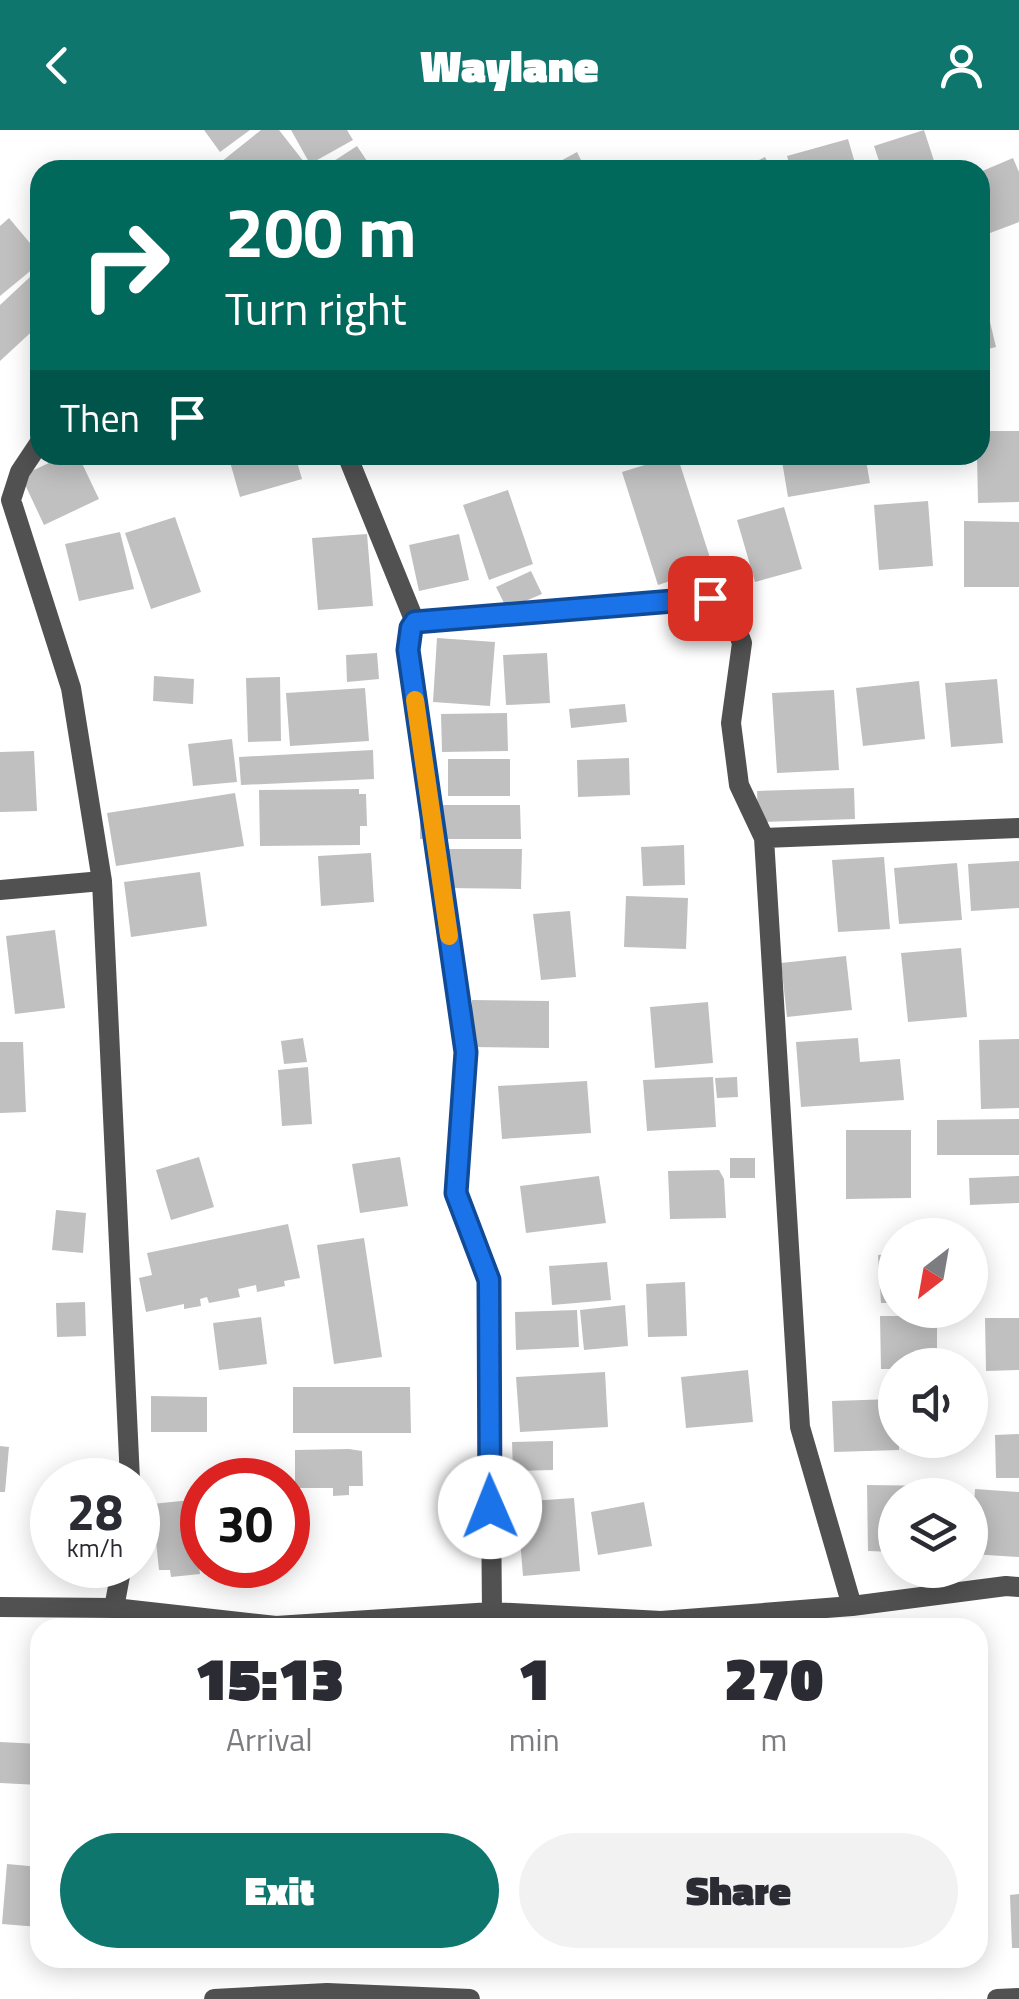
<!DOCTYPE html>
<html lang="en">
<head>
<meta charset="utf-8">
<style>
  body { margin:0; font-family:"Titillium Web",sans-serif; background:#f2f2f3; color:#2b2b33; height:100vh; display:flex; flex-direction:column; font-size:38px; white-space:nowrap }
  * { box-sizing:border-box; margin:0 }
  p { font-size:32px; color:#7c7c81 }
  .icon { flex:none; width:55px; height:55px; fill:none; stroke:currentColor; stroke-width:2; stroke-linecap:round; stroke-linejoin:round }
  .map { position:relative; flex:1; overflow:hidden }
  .details { position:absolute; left:30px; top:1488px; width:958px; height:350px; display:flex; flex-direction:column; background:#fff; border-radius:30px; box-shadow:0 5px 25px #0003 }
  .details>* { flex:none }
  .guide { position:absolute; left:30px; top:30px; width:960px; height:305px; border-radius:30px; box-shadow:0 5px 25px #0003; background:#00695c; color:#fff; overflow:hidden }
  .needle { width:65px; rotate:211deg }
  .tools { position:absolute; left:878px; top:1088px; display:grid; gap:20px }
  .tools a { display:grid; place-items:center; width:110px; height:110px; border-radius:50%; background:#fff; box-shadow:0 5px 25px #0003; font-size:50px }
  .speed { position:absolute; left:30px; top:1328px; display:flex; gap:20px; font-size:50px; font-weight:700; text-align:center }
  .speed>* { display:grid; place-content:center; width:130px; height:130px; border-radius:50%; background:#fff; box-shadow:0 5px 25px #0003; line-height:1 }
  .speed small { font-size:25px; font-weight:400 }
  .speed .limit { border:15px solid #d22; background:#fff; color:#111 }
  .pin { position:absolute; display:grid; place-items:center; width:85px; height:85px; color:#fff; margin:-42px; border-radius:20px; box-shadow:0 5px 15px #0006 }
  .me { position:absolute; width:110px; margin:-55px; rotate:359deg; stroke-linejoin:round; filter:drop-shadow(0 0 8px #0008) }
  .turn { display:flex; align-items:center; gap:35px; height:210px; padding:0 30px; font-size:45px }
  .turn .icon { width:130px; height:130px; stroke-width:2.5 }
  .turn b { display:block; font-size:70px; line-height:85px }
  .then { display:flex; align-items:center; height:95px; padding:0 30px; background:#0003; gap:20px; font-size:38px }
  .eta { display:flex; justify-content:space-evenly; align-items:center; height:170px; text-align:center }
  .eta b { font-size:60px; font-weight:800; line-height:70px }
  .cta { display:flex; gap:20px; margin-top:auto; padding:20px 30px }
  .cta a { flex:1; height:115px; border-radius:60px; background:#0f766e; color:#fff; font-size:40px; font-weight:800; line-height:115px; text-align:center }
  .cta a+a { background:#f2f2f3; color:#2b2b33 }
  header { display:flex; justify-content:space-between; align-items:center; height:130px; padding:0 30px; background:#0f766e; color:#fff; font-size:45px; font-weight:800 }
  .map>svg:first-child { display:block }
  .building { fill:#c0c0c0 }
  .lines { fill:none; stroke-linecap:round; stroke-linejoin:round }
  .street { stroke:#515151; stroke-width:20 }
  .route-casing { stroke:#114b97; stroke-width:25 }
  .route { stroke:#1a73e8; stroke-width:18 }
  .slow { stroke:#f59e0b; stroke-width:18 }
</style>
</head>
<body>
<header><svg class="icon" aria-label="back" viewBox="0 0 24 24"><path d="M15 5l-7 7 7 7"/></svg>Waylane<svg class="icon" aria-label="person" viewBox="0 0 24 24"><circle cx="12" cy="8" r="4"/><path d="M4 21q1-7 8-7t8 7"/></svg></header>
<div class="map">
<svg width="1019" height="1869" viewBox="0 0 1019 1869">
  <rect width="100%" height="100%" fill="#fff"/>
  <path class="building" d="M204 0H250L220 22Z
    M261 0H279L308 37 304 40H211Z
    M291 0H347L353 10 310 34Z
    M924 0 937 40H882L874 16Z
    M848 9 857 40H791L787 26Z
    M357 16 373 40H320Z
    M577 22 586 40H544Z
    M765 27 772 40H739Z
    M1013 28 1019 42V92L990 103 980 79V42Z
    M9 88 40 125V133L0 166V96Z
    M30 147 40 157V194L0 231V175Z
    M985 171 996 217 980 221V172Z
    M980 301H1019V372L978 373 977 325H980Z
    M66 325H78L99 369 44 395 21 346Z
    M228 325H295L302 349 240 367Z
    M677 325 713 437 658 455 622 342Z
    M781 325H865L870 353 788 367Z
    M508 360 533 434 489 450 463 375Z
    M928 371 933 436 879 440 874 375Z
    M784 377 802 439 755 452 737 390Z
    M175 387 201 462 151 479 125 403Z
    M964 391 1019 392V457H964Z
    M120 402 134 459 79 471 65 414Z
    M367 404 373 476 318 480 312 408Z
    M459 404 469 450 419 461 409 415Z
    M531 441 542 464 507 479 496 457Z
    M437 508 495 512 490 576 433 572Z
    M377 523 379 549 347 552 346 525Z
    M547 523 550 573 506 575 503 525Z
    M154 546 194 549 193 574 153 571Z
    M280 547 281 611 248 612 246 548Z
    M997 549 1003 613 951 617 945 553Z
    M919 551 925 609 863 616 856 558Z
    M365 558 369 611 290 616 286 563Z
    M834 560 839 640 777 643 772 563Z
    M625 574 627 592 571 598 569 579Z
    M507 583 508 621 442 622 441 584Z
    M232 609 237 652 193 656 188 614Z
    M373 620 374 649 241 655 239 627Z
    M34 621 37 681 0 682V622Z
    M629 628 630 665 578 667 577 630Z
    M448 629H510V666H448Z
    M854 658 855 689 758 692 757 661Z
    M359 659V664H366L367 696H360V715L260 716 259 660Z
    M235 663 244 716 116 736 107 683Z
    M420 675H520L521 709H420Z
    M684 715 685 755 643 756 641 717Z
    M446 719H522L521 759 446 758Z
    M371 723 374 772 321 776 318 726Z
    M884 727 890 799 838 802 832 730Z
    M1019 731V778L971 781 968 734Z
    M957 733 962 790 899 794 894 738Z
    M200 742 207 796 131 807 124 752Z
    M626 766 688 768 686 819 624 817Z
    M570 781 576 847 541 850 533 784Z
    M55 800 65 878 15 884 6 806Z
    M961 818 967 887 908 892 901 823Z
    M846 826 852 880 787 887 781 833Z
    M472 870 549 871V918L472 917Z
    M708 872 713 933 655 938 650 877Z
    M303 908 307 932 284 934 281 911Z
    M858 908 860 932 900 929 904 970 801 977 796 912Z
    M1019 909V978L981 979 979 910Z
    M0 912H23L26 982 0 983Z
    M308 937 312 994 282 996 278 940Z
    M713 947 716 997 647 1001 643 950Z
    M737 947 738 967 717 968 715 948Z
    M587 951 591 1003 502 1009 498 956Z
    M1019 989V1025H937V990Z
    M846 1000H911V1068L846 1069Z
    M199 1027 214 1077 171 1090 156 1040Z
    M400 1027 408 1076 360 1083 352 1034Z
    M730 1028H755V1048H730Z
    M719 1040 724 1049 726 1088 670 1089 668 1041Z
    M599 1046 606 1093 526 1103 520 1056Z
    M1019 1046V1073L970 1075 969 1048Z
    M56 1080 86 1083 83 1123 52 1120Z
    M288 1094 300 1148 284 1151 285 1156 257 1162 256 1155 238 1159 240 1167 209 1173 207 1167 200 1169 201 1176 184 1179V1174L146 1182 139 1148 152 1145 147 1123Z
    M364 1108 382 1227 334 1234 317 1115Z
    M895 1124V1173H881L878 1125Z
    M607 1132 611 1170 552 1175 549 1136Z
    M685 1152 687 1206 648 1207 646 1154Z
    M85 1172 86 1206 57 1207 56 1173Z
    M625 1175 628 1216 584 1220 580 1180Z
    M577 1180 579 1217 516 1220 515 1182Z
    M880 1186H937V1235H895V1239H881Z
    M261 1187 267 1234 219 1240 213 1193Z
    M985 1188H1019V1240L986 1241Z
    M748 1240 753 1292 686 1298 681 1247Z
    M605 1242 608 1297 520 1302 516 1247Z
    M293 1257H410L411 1303H293Z
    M151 1266 207 1267V1302H151Z
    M895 1269V1310H899V1320L834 1322 832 1271Z
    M1019 1304V1348H996L995 1305Z
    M553 1311V1340L513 1341 512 1312Z
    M0 1316 9 1317 5 1362H0Z
    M349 1319 362 1321 363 1356H349V1365L333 1366V1358H295V1320Z
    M867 1355 944 1356 945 1365H895V1422L868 1421Z
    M975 1359 1019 1362V1427L971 1424Z
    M574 1368 580 1441 523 1446 517 1372Z
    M201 1369 202 1435 199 1436 200 1444 171 1447 170 1440H159L152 1374Z
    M644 1372 652 1416 598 1425 591 1382Z
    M0 1612 40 1614V1655L0 1653Z
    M978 1678 984 1679 981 1742 978 1741Z
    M7 1734 40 1737 39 1797 2 1794Z
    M1019 1764V1818H1012L1010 1765Z
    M97 1828H147V1832L97 1831Z
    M471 1828H507V1836L471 1833Z
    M693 1828H760V1834L693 1833Z"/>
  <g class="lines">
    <path class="street" d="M40 312 20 342 11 370 71 558 102 751 130 1350
      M347 325 415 492 411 498 408 520 466 922 456 1063 489 1150 492 1482
      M415 492 710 468 732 486 742 513 731 593 739 655 764 708 800 1297 852 1476
      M764 708 1019 698
      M0 760 102 751
      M0 1477 114 1478 276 1496 492 1482 661 1491 852 1476 1006 1456 1019 1457
      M114 1478 122 1435
      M214 1869 327 1863 470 1869
      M997 1869 1019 1868"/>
  </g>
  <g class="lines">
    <defs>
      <path id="route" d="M490 1377 489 1150 456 1063 466 922 408 520 411 498 415 492 710 468"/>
    </defs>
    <use href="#route" class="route-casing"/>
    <use href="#route" class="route"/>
    <path class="slow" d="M415 570 449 806"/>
  </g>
</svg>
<div class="tools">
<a><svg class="needle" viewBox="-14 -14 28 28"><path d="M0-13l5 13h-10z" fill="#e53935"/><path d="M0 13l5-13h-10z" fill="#7c7c81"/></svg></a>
<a><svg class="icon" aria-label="sound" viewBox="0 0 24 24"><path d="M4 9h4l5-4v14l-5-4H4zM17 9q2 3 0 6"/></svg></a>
<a><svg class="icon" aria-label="layers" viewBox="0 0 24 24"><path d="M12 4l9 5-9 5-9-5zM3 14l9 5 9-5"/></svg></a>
</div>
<div class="speed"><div>28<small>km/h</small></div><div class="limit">30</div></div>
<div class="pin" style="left:710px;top:468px;background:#d93025"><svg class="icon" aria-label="arrive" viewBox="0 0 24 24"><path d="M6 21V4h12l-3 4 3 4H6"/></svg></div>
<svg class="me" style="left:490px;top:1377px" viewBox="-20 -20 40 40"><circle r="19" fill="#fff"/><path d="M0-13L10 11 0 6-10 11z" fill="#1a73e8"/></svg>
<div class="guide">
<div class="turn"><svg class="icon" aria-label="right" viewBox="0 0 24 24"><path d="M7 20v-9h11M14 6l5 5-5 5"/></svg><div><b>200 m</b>Turn right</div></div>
<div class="then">Then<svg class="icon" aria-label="arrive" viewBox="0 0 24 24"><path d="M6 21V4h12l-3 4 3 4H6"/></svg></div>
</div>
<section class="details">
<div class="eta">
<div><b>15:13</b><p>Arrival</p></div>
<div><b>1</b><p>min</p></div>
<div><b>270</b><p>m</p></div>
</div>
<div class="cta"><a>Exit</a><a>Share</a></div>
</section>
</div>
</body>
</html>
